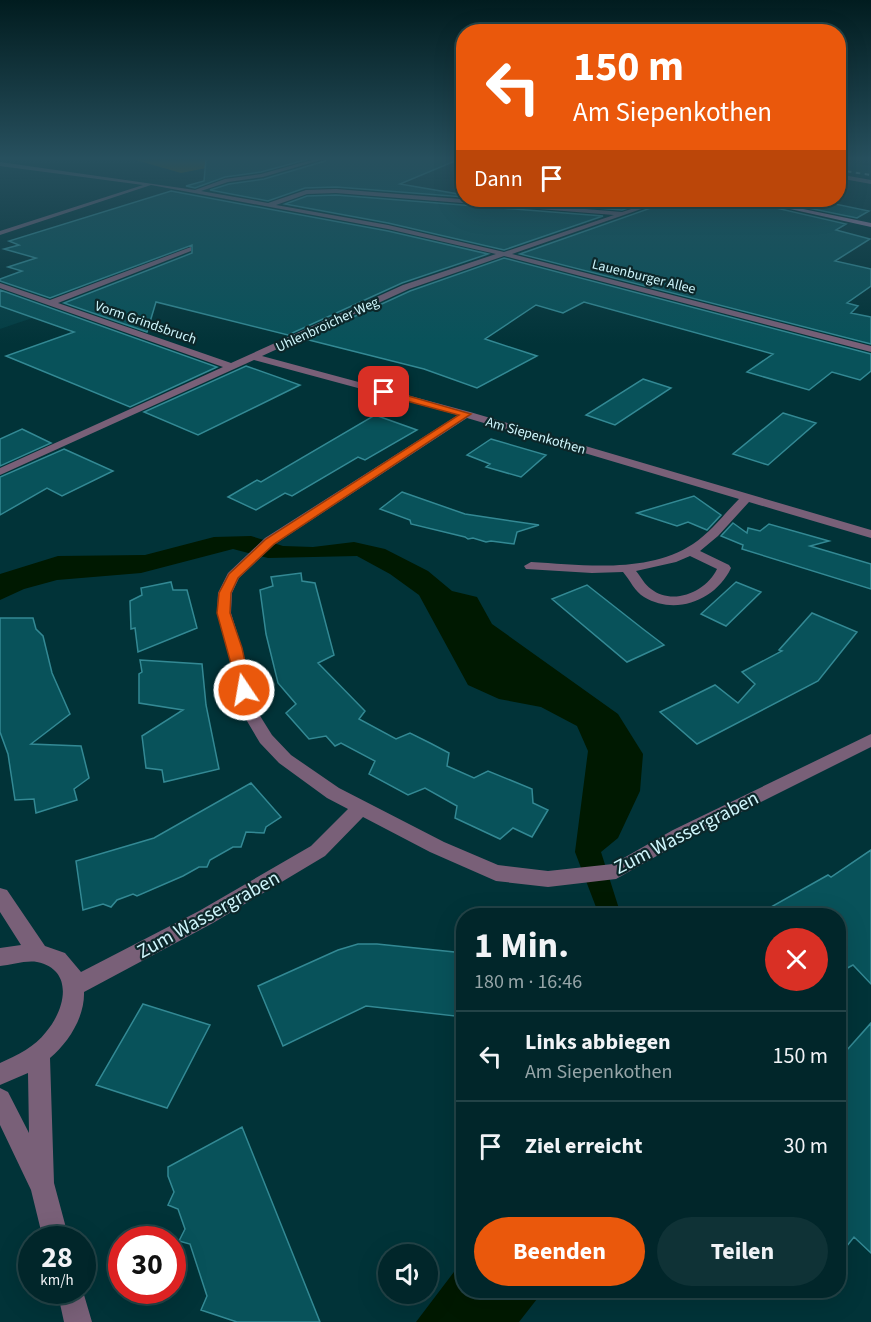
<!DOCTYPE html>
<html lang="de">
<head>
<meta charset="utf-8">
<style>
  body { margin:0; font-family:"Source Sans 3",sans-serif; background:#0f3236; color:#f1f3f6; height:100vh; display:flex; flex-direction:column; font-size:22px; white-space:nowrap }
  * { box-sizing:border-box; margin:0 }
  p { font-size:20px; color:#96a5a8 }
  .icon { flex:none; width:33px; height:33px; fill:none; stroke:currentColor; stroke-width:2; stroke-linecap:round; stroke-linejoin:round }
  .map { position:relative; flex:1; overflow:hidden }
  .side { position:absolute; left:456px; top:908px; width:390px; height:390px; display:flex; flex-direction:column; background:#01262a; border-radius:24px; box-shadow:0 6px 24px #0002,0 0 0 2px #234347 }
  .side>* { flex:none }
  .hud { position:absolute; left:456px; top:24px; width:390px; height:183px; border-radius:24px; box-shadow:0 6px 24px #0002,0 0 0 2px #234347; background:#ea580c; color:#fff; overflow:hidden }
  .fabs { position:absolute; left:378px; top:1244px; display:grid; gap:12px }
  .fabs a { display:grid; place-items:center; width:60px; height:60px; border-radius:50%; background:#01262a; box-shadow:0 6px 24px #0002,0 0 0 2px #234347; font-size:30px }
  .speed { position:absolute; left:18px; top:1226px; display:flex; gap:12px; font-size:30px; font-weight:700; text-align:center }
  .speed>* { display:grid; place-content:center; width:78px; height:78px; border-radius:50%; background:#01262a; box-shadow:0 6px 24px #0002,0 0 0 2px #234347; line-height:1 }
  .speed small { font-size:15px; font-weight:400 }
  .speed .limit { border:9px solid #d22; background:#fff; color:#111 }
  .pin { position:absolute; display:grid; place-items:center; width:51px; height:51px; color:#fff; margin:-26px; border-radius:12px; box-shadow:0 3px 9px #0006 }
  .me { position:absolute; width:66px; margin:-33px; rotate:348deg; stroke-linejoin:round; filter:drop-shadow(0 0 4px #0008) }
  .turn { display:flex; align-items:center; gap:21px; height:126px; padding:0 18px; font-size:27px }
  .turn .icon { width:78px; height:78px; stroke-width:2.5 }
  .turn b { display:block; font-size:42px; line-height:51px }
  .then { display:flex; align-items:center; height:57px; padding:0 18px; background:#0003; gap:12px; font-size:22px }
  .round { display:grid; place-items:center; flex:none; width:63px; height:63px; border-radius:32px; background:#0f3236 }
  .headline { display:flex; align-items:center; justify-content:space-between; height:102px; padding:0 18px }
  h1 { font-size:36px; font-weight:700; line-height:45px }
  .cta { display:flex; gap:12px; margin-top:auto; padding:12px 18px }
  .cta a { flex:1; height:69px; border-radius:36px; background:#ea580c; color:#fff; font-size:24px; font-weight:700; line-height:69px; text-align:center }
  .cta a+a { background:#0f3236; color:#f1f3f6 }
  ul { padding:0; list-style:none }
  li { display:flex; align-items:center; gap:18px; height:90px; padding:0 18px; border-top:2px solid #234347 }
  li div { flex:1 }
  li b { display:block; font-size:22px }
  li em { font-style:normal }
  .map>svg:first-child { display:block }
  .built { fill:#033e44 }
  .green { fill:#644d0d }
  .water { fill:#001901 }
  .building { fill:#08525a; stroke:#338994; stroke-width:1.5 }
  .lines { fill:none; stroke-linecap:round; stroke-linejoin:round }
  .minor { fill:#796078; fill-rule:evenodd }
  .secondary { fill:#a47ca3; fill-rule:evenodd }
  .rail { stroke:#74a0a5; stroke-width:2; stroke-dasharray:4.5 4.5; stroke-linecap:butt }
  .route { fill:#ea580c; stroke:#983908; stroke-width:1.5 }
  .labels { text-anchor:middle; stroke-width:4.5; stroke-linejoin:round; paint-order:stroke }
  .far-street-label { font-size:14px; fill:#cef5fb; stroke:#0c272a }
  .near-street-label { font-size:20px; fill:#cef5fb; stroke:#0c272a }
</style>
</head>
<body>
<div class="map">
<svg width="871" height="1322" viewBox="0 0 871 1322">
  <rect width="100%" height="100%" fill="#013338"/>
  <path class="built" d="M839 160 871 166V177L839 171Z
    M0 291 53 311 0 329Z"/>
  <path class="green" d="M132 159H252L181 173Z"/>
  <path class="water" d="M251 536 283 546 313 547 354 542 385 549 428 571 452 591 477 597 492 624 618 714 643 754 640 791 618 838 601 852 621 915H599L575 852 588 751 577 726 541 707 499 699 468 685 419 595 390 574 357 556 268 558 233 549 141 573 57 580 24 589 0 600V574L58 556 145 555 214 537Z
    M463 1260 464 1290H544L519 1322H416Z"/>
  <path class="building" d="M206 159H309L261 172 225 177 195 188 186 186 204 181Z
    M326 159H455V161L400 184 464 195V197L336 187 305 188 268 201 210 190 229 184 264 179 325 161Z
    M171 191 388 231 488 254 402 283 288 335 156 302 147 332 64 303 192 253V245L50 298 0 281V279L22 271 8 267 36 258 4 249 19 245 9 241Z
    M336 195 603 216 504 250 388 223 285 204 307 196Z
    M495 200H653L622 210Z
    M669 200H748L750 202 846 224 836 230 870 239 835 261 871 269V286L847 303 858 306 851 313 871 317V344L520 254 668 202Z
    M769 200H816L869 211 857 218Z
    M504 258 871 354V371L860 380 832 372 809 390 747 372 773 354 584 302 563 313 536 305 485 339 537 356 477 388 424 369 305 339 410 291Z
    M0 290 217 367 130 407 6 356 74 332 0 306Z
    M246 366 300 385 198 435 144 412Z
    M643 379 671 388 615 425 586 415Z
    M783 413 816 423 768 465 733 454Z
    M375 415 417 430 365 460 358 457 292 496 285 493 256 510 228 497 257 480 261 482Z
    M22 429 51 443 0 466V439Z
    M491 439 546 455 521 477 486 467 490 464 467 455Z
    M64 449 113 471 62 496 47 488 0 515V477Z
    M402 492 465 514 539 525 517 532 514 544 491 541 486 542 473 538 468 539 465 537 411 524 410 520 380 509Z
    M694 496 721 515 707 530 688 522 677 526 637 513Z
    M733 523 747 533 748 528 760 531 769 524 829 541 810 546 871 564V589L742 549 743 545 721 536Z
    M301 573 302 581 315 583 334 655 318 663 365 711 359 719 396 739 410 733 430 743 449 753 447 766 474 778 488 771 532 789 533 803 548 810 532 837 513 828 500 839 455 818 457 806 425 788 408 795 369 774 375 761 341 743 335 746 326 736 309 739 286 713 296 704 278 683 266 634 260 590 273 586 271 577Z
    M171 582 173 590H187L197 628 138 652 135 628 131 629 130 601 142 595 141 588Z
    M736 582 761 592 726 626 701 614Z
    M587 585 643 629 664 645 627 662 552 599Z
    M812 613 857 632 818 681 697 744 660 712 715 685 738 703 755 684 742 672 782 651 779 650Z
    M0 618H33L36 629 43 636 52 673 70 714 31 744 81 746 89 778 74 789 77 800 36 813 34 799 15 800 8 754 0 732Z
    M140 660 202 664 206 705 219 769 164 782 162 770 146 768 142 736 183 710 139 703V674L142 672Z
    M251 783 281 817 266 827 264 833 246 832 241 847H233L210 860 207 867H199L183 876 137 896 133 894 117 900 111 907 103 904 83 910 76 861 154 838Z
    M871 850V984L853 965 838 973V915H757L828 875 831 877Z
    M358 944H377L464 953V1017L366 1006 283 1046 258 986 338 950Z
    M143 1004 210 1025 167 1108 96 1085Z
    M871 1023V1253L854 1237 838 1257V1060Z
    M242 1127 320 1322H237L201 1310 207 1296 190 1244 179 1241 185 1229 178 1209 168 1205 174 1192 168 1176V1167Z"/>
  <g class="lines">
    <path class="minor" d="M316 159H324L263 177 228 182 201 191 268 203 306 190 336 189 622 212 659 200H667L512 254 871 346V352L504 256 409 289 262 356 470 412 871 530V538L749 502 718 536 700 551 729 565 731 568C716 600 676 616 644 597 635 592 630 580 623 572L592 573 526 569 524 566 531 562C583 565 647 574 693 544 711 532 724 514 739 499L467 418 275 544 239 578 232 593 231 613 242 648 257 711 272 735 291 755 339 788 444 842 498 865 548 871 613 864 673 830 871 734V747L685 840 616 879 548 887 496 881 430 852 363 817 325 856 213 923 84 992C85 1017 68 1043 50 1058L54 1183 69 1239H43L31 1190 0 1125V1088L8 1092 29 1133 28 1073 0 1085V1063C17 1055 35 1047 46 1032 65 1010 75 970 37 962 26 960 11 965 0 966V948L21 945 0 912V888L7 890 45 946 65 953 81 972 199 911 311 846 348 809 327 798 279 763 260 743 241 711 228 648 217 613 218 593 228 573 265 538 458 415 254 360 0 475V468L223 367 0 288V283L50 300 191 247V251L58 303 231 363 403 285 496 254 388 229 151 185 0 235V231L143 185 0 166V162L195 190 225 179 261 174ZM336 193 614 215 504 252 388 225 276 205 307 194ZM690 556 717 569C706 592 673 606 651 589 645 585 641 577 636 571L676 562Z
      M838 174 871 180V184L838 178Z
      M82 1288 92 1322H64L57 1290H82Z"/>
    <path class="secondary" d="M750 200H760L871 223V227Z"/>
    <path class="rail" d="M838 170 871 175"/>
  </g>
  <linearGradient id="sky" x2="0" y2="1"><stop stop-color="#011c1f"/><stop offset="0.46" stop-color="#27505e"/><stop offset="1" stop-color="#27505e" stop-opacity="0"/></linearGradient>
  <rect width="871" height="344" fill="url(#sky)"/>
  <path class="route" d="M384 389 471 414 274 544 238 578 231 593 230 613 242 648 251 690 244 695 239 693 217 613 219 593 229 574 266 539 459 415 381 394 380 392Z"/>
  <g class="labels">
    <g class="far-street-label">
      <text transform="translate(644 276) rotate(14)" y="5">Lauenburger Allee</text>
      <text transform="translate(146 322) rotate(19)" y="5">Vorm Grindsbruch</text>
      <text transform="translate(327 324) rotate(-25)" y="5">Uhlenbroicher Weg</text>
      <text transform="translate(536 435) rotate(16)" y="5">Am Siepenkothen</text>
    </g>
    <g class="near-street-label">
      <text transform="translate(686 832) rotate(-27)" y="7">Zum Wassergraben</text>
      <text transform="translate(208 914) rotate(-29)" y="7">Zum Wassergraben</text>
    </g>
  </g>
</svg>
<div class="fabs">
<a><svg class="icon" aria-label="sound" viewBox="0 0 24 24"><path d="M4 9h4l5-4v14l-5-4H4zM17 9q2 3 0 6"/></svg></a>
</div>
<div class="speed"><div>28<small>km/h</small></div><div class="limit">30</div></div>
<div class="pin" style="left:384px;top:392px;background:#d93025"><svg class="icon" aria-label="arrive" viewBox="0 0 24 24"><path d="M6 21V4h12l-3 4 3 4H6"/></svg></div>
<svg class="me" style="left:244px;top:690px" viewBox="-20 -20 40 40"><circle r="17" fill="#ea580c" stroke="#fff" stroke-width="3"/><path d="M0-11L8 9 0 5-8 9z" fill="#fff"/></svg>
<div class="hud">
<div class="turn"><svg class="icon" aria-label="left" viewBox="0 0 24 24"><path d="M17 20v-9H6M10 6l-5 5 5 5"/></svg><div><b>150 m</b>Am Siepenkothen</div></div>
<div class="then">Dann<svg class="icon" aria-label="arrive" viewBox="0 0 24 24"><path d="M6 21V4h12l-3 4 3 4H6"/></svg></div>
</div>
<section class="side">
<div class="headline"><div><h1>1 Min.</h1><p>180 m · 16:46</p></div><a class="round" style="background:#d93025;color:#fff"><svg class="icon" aria-label="close" viewBox="0 0 24 24"><path d="M6 6l12 12M18 6L6 18"/></svg></a></div>
<ul>
<li><svg class="icon" aria-label="left" viewBox="0 0 24 24"><path d="M17 20v-9H6M10 6l-5 5 5 5"/></svg><div><b>Links abbiegen</b><p>Am Siepenkothen</p></div><em>150 m</em></li>
<li><svg class="icon" aria-label="arrive" viewBox="0 0 24 24"><path d="M6 21V4h12l-3 4 3 4H6"/></svg><div><b>Ziel erreicht</b></div><em>30 m</em></li>
</ul>
<div class="cta"><a>Beenden</a><a>Teilen</a></div>
</section>
</div>
</body>
</html>
